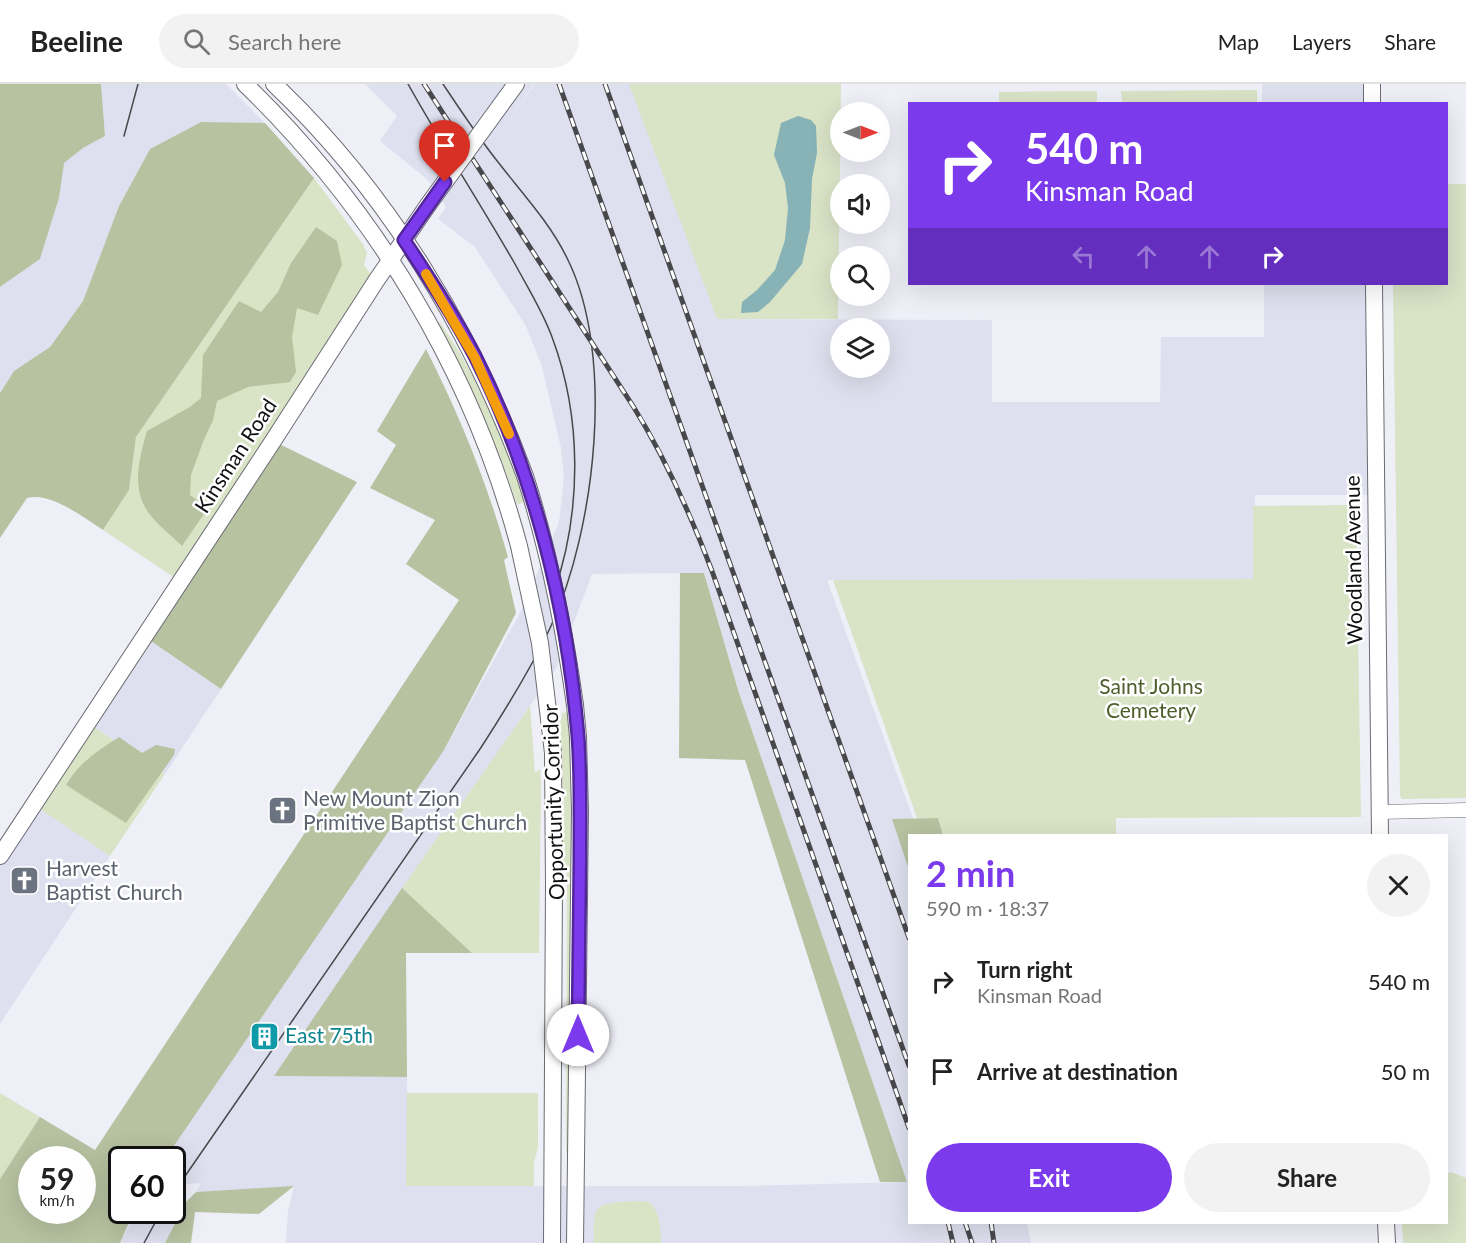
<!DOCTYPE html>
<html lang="en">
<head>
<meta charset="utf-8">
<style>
  body { margin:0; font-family:Lato,sans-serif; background:#f2f2f2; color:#222; height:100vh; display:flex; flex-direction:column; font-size:22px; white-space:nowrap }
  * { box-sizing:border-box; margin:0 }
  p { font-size:20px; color:#767676 }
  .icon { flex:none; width:33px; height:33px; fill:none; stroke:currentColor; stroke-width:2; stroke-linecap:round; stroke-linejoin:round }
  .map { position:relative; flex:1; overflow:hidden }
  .drawer { position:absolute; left:908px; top:750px; width:540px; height:390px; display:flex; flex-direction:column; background:#fff; border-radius:0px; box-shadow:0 6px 24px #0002 }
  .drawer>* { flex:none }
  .top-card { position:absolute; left:908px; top:18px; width:540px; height:183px; border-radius:0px; box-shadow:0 6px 24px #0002; background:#7c3aed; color:#fff; overflow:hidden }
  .needle { width:39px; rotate:90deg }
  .buttons { position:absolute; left:830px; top:18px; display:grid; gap:12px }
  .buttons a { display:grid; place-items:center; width:60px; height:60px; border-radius:50%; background:#fff; box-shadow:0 6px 24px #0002; font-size:30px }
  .speed { position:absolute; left:18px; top:1062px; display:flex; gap:12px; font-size:30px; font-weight:700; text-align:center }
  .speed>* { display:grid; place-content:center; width:78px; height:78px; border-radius:50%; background:#fff; box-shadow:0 6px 24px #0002; line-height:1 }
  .speed small { font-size:15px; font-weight:400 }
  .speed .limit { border:3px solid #111; border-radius:9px; background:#fff; color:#111 }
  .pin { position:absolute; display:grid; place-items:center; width:51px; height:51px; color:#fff; margin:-62px -26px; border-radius:50% 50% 50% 0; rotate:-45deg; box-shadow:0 0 6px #0007 }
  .pin .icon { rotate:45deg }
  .me { position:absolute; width:66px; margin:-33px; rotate:0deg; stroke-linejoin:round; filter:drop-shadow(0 0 4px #0008) }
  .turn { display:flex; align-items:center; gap:21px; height:126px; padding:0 18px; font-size:27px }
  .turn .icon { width:78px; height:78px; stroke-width:2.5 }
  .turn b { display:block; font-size:42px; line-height:51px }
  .lanes { display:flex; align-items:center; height:57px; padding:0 18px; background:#0003; justify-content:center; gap:30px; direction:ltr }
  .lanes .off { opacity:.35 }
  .round { display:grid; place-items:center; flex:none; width:63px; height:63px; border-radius:32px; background:#f2f2f2 }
  .overview { display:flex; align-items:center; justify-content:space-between; height:102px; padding:0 18px }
  h1 { font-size:36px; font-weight:700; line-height:45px; color:#7c3aed }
  .primary-button { display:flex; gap:12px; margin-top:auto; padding:12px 18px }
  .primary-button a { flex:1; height:69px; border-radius:36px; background:#7c3aed; color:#fff; font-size:24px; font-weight:700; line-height:69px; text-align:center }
  .primary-button a+a { background:#f2f2f2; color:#222 }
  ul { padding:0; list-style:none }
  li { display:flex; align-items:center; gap:18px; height:90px; padding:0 18px }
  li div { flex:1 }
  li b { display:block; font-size:22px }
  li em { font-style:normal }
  header { display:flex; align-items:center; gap:36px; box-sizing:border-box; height:84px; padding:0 30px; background:#fff; border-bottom:2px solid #e0e0e0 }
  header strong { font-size:28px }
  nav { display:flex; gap:33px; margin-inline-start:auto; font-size:21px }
  .search { width:420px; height:54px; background:#f2f2f2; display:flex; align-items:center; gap:15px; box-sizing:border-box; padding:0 21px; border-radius:33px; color:#767676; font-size:22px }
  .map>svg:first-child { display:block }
  .built { fill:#dfe0ef; fill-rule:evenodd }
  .green { fill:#d9e3c6 }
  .forest { fill:#b7c2a1; fill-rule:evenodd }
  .water { fill:#87b2b6 }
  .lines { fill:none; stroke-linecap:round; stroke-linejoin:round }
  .tertiary-casing { stroke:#6b6b73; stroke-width:15 }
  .primary-casing { stroke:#6b6b73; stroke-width:18 }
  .tertiary { stroke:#fff; stroke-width:14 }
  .primary { stroke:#fff; stroke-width:16 }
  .tram { stroke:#48484c; stroke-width:1.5 }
  .rail-casing { stroke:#48484c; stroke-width:5 }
  .rail { stroke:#fff; stroke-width:3; stroke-dasharray:9; stroke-linecap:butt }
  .primary-bridge-casing { stroke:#6b6b73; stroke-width:18; stroke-linecap:butt }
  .primary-bridge { stroke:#fff; stroke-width:16 }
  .route-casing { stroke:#51269a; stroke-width:15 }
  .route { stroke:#7c3aed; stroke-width:10 }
  .slow { stroke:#f59e0b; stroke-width:10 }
  .labels { text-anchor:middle; stroke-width:5; stroke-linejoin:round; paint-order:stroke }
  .street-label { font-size:21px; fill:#101013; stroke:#fff }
  .park-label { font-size:21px; fill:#4f5d2b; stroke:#fff }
  .worship-label { font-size:21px; fill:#5b616d; stroke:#fff; text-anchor:start }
  .culture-label { font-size:21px; fill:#0d838f; stroke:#fff; text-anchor:start }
</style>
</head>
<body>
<header>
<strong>Beeline</strong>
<div class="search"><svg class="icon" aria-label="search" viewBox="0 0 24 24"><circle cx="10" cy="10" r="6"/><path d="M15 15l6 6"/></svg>Search here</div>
<nav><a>Map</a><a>Layers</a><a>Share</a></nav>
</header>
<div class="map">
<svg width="1466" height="1159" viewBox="0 0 1466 1159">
  <rect width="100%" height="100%" fill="#efeff8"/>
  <path class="built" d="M101 0H226L265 39 201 38 150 65 119 122 83 217 50 263 14 287 0 309V203L40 175 59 114 63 79 83 64 105 52Z
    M365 0H534L496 55 535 0H633L717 235 992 236V318H1160L1161 253H1264V200H1374L1376 411H1255L1254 495 827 496 919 751 909 752V1138L1027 1139 1031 1159H286L288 1127 294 1103 196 1108 201 1099 173 1101 172 1076H122L444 666 521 527 559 438 564 394 561 364 542 283 526 242 475 163 438 135 446 123 428 96 380 57 397 32ZM840 244H879V284H840ZM704 489 738 606 907 1098 745 1102H407V993L274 992 557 583 592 490Z
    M1262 0H1372V19H1262Z
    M145 553 221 605 165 690 88 639Z
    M34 721 110 772 0 940V772Z
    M173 1118H186L165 1159H120L136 1127 172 1126Z"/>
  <path class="green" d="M629 0H841L838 235H717Z
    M1257 6V19H1122L1121 7Z
    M1097 7V19H999V8Z
    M314 94 363 160 367 169 364 181 376 197 181 498 103 446 129 406 136 353Z
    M1446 100H1466V714L1402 715 1400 712 1393 200H1446Z
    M440 238C476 291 507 356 524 418L517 421C497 358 468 298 437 239Z
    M1356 421 1361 733 1116 734V751H943L938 734H917L833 496 1253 495V422Z
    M530 622 535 689 540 685 541 699 539 869H472L402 804Z
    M568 628 572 667 570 1068H566L567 792 562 773 564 726 560 640 562 629Z
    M88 639 165 690 110 772 34 721Z
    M0 1009 40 1033 0 1095Z
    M407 1009H538V1063L534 1079V1102H406Z
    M1451 1088 1466 1094V1159H1403L1402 1139 1446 1138V1090Z
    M633 1117C637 1117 644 1117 648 1118 660 1123 661 1148 661 1159H594C593 1121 594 1119 633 1117Z"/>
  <path class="forest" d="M0 0H101L105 52 83 64 64 79 59 114 40 175 0 203Z
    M201 38 265 39 314 94 136 353 129 406 103 446C83 433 51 408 27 414L0 454V309L14 287 50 263 83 217 119 122 150 65Z
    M316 143 337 157 342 181 318 231 297 224 292 253 296 288 290 298 248 303 217 317 213 336 203 358 191 391 190 411 208 424 182 462C172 452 160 443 151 432 130 407 139 375 147 347L190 323 201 314 203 271 239 217 261 228 278 208 291 179Z
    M426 265C460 332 488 401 508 473L504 476 516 529 444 666 165 1075 122 1076V1126L134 1127 120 1159H0V1095L40 1033 95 1066 459 516 406 480 435 436 370 404 396 361 377 347ZM32 1076H82V1126H32Z
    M273 357 357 398 221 605 145 553Z
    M680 489H704L738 606 907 1098H880L745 676 679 674Z
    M119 653 142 669 156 661 175 665 174 671 126 739 66 701C78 680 98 666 119 653Z
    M938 734 943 751 909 752V786L892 735Z
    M402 804 472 869H406L407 993 274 992Z
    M294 1102 259 1130 195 1128 191 1159H165L186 1118 196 1108Z"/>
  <path class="water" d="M798 32 811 36 816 42 817 69 812 95 810 144 802 180 770 218 758 228 741 229 742 218 757 206 775 186 785 156 788 124 785 99 774 71 781 39Z"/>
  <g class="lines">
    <defs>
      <path id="tertiary" d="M1380 728 1466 726"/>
      <path id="primary" d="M245 0C375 126 472 286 519 462
        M274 0C388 108 471 246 525 392
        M1372 0V20
        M500 22 516 0
        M1374 200 1380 752
        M575 621 578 653 580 727 575 1159
        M0 772 273 357 376 197 428 121
        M1386 1138 1387 1159
        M552 1159 554 800 553 669"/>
    </defs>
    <use href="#tertiary" class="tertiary-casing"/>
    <use href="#primary" class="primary-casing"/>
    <use href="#tertiary" class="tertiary"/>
    <use href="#primary" class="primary"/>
    <path class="tram" d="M408 0C442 61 480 119 515 180 528 204 543 228 552 253 582 333 582 427 554 508
      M124 52 138 0
      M172 1111 480 665C506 625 531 585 551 542 595 446 616 271 567 174 550 139 522 109 498 78 478 53 461 27 443 0
      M144 1159 162 1126"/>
    <defs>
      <path id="rail" d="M424 0 633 322C666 375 690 429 712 487L909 1044
        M559 0 909 982
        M605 0 909 854
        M948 1138 953 1159
        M965 1138 972 1159
        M991 1138 994 1159"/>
    </defs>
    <use href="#rail" class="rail-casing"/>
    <use href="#rail" class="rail"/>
    <defs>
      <path id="primary-bridge" d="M428 121 500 22
        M525 392C549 467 564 543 575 621
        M519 462 540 559 553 669"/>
    </defs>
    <use href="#primary-bridge" class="primary-bridge-casing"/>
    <use href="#primary-bridge" class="primary-bridge"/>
  </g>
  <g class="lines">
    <defs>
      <path id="route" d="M445 98 404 156C429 194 454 232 475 272 534 389 567 522 578 652 581 692 580 733 580 774 579 833 579 892 578 951"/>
    </defs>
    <use href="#route" class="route-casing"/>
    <use href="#route" class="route"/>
    <path class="slow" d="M426 190 475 274 509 350"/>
  </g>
  <defs>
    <symbol id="church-square" viewBox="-11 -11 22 22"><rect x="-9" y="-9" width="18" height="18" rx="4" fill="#6b7280" stroke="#fff"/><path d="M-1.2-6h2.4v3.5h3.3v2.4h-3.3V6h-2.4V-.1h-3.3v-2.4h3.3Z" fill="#fff"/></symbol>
    <symbol id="building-square" viewBox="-11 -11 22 22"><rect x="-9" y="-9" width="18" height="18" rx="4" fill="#0f9aa8" stroke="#fff"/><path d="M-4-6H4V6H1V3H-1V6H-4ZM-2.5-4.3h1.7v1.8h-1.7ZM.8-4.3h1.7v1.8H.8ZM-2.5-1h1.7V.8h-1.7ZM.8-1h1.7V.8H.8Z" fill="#fff"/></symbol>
  </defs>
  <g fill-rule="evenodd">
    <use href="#church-square" x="266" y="710" width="33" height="33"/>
    <use href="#church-square" x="8" y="780" width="33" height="33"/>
    <use href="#building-square" x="248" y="936" width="33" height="33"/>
  </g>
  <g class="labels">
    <g class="street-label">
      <text transform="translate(236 372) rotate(-57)" y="7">Kinsman Road</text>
      <text transform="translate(1354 476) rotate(-91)" y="7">Woodland Avenue</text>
      <text transform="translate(554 718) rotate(-92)" y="7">Opportunity Corridor</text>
    </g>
    <g class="park-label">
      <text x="1151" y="610">Saint Johns<tspan x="1151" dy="24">Cemetery</tspan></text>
    </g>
    <g class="worship-label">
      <text x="303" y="722">New Mount Zion<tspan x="303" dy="24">Primitive Baptist Church</tspan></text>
      <text x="46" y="792">Harvest<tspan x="46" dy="24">Baptist Church</tspan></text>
    </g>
    <g class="culture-label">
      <text x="285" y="959">East 75th</text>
    </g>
  </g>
</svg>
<div class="buttons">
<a><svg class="needle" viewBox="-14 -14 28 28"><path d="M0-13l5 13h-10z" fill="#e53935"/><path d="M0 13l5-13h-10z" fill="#767676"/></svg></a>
<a><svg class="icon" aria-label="sound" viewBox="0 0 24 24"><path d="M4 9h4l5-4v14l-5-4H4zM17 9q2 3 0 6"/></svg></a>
<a><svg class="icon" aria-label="search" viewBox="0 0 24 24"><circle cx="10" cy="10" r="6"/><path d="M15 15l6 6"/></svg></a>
<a><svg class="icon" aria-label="layers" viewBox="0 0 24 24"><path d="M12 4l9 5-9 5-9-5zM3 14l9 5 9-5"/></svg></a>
</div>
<div class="speed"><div>59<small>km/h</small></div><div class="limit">60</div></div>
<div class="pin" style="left:445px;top:98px;background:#d93025"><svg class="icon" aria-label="arrive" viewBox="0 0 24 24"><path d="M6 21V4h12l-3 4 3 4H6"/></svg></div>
<svg class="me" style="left:578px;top:951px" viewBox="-20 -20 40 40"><circle r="19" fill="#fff"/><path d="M0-13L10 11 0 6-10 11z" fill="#7c3aed"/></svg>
<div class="top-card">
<div class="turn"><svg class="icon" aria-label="right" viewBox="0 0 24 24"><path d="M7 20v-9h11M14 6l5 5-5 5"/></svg><div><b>540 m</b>Kinsman Road</div></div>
<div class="lanes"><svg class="icon off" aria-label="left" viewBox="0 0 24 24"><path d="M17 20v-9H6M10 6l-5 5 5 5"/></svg><svg class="icon off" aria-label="ahead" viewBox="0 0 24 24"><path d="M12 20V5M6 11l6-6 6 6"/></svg><svg class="icon off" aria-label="ahead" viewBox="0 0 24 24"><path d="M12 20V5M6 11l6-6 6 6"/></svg><svg class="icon" aria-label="right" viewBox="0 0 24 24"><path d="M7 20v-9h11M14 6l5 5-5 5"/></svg></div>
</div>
<section class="drawer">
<div class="overview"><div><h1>2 min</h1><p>590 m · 18:37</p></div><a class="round"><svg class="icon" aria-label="close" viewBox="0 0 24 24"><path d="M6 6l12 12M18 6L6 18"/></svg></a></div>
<ul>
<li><svg class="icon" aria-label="right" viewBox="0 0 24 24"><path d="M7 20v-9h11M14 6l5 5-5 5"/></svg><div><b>Turn right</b><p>Kinsman Road</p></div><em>540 m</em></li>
<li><svg class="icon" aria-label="arrive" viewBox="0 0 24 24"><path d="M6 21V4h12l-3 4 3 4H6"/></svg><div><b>Arrive at destination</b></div><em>50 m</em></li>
</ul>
<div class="primary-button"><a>Exit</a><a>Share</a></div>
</section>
</div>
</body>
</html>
